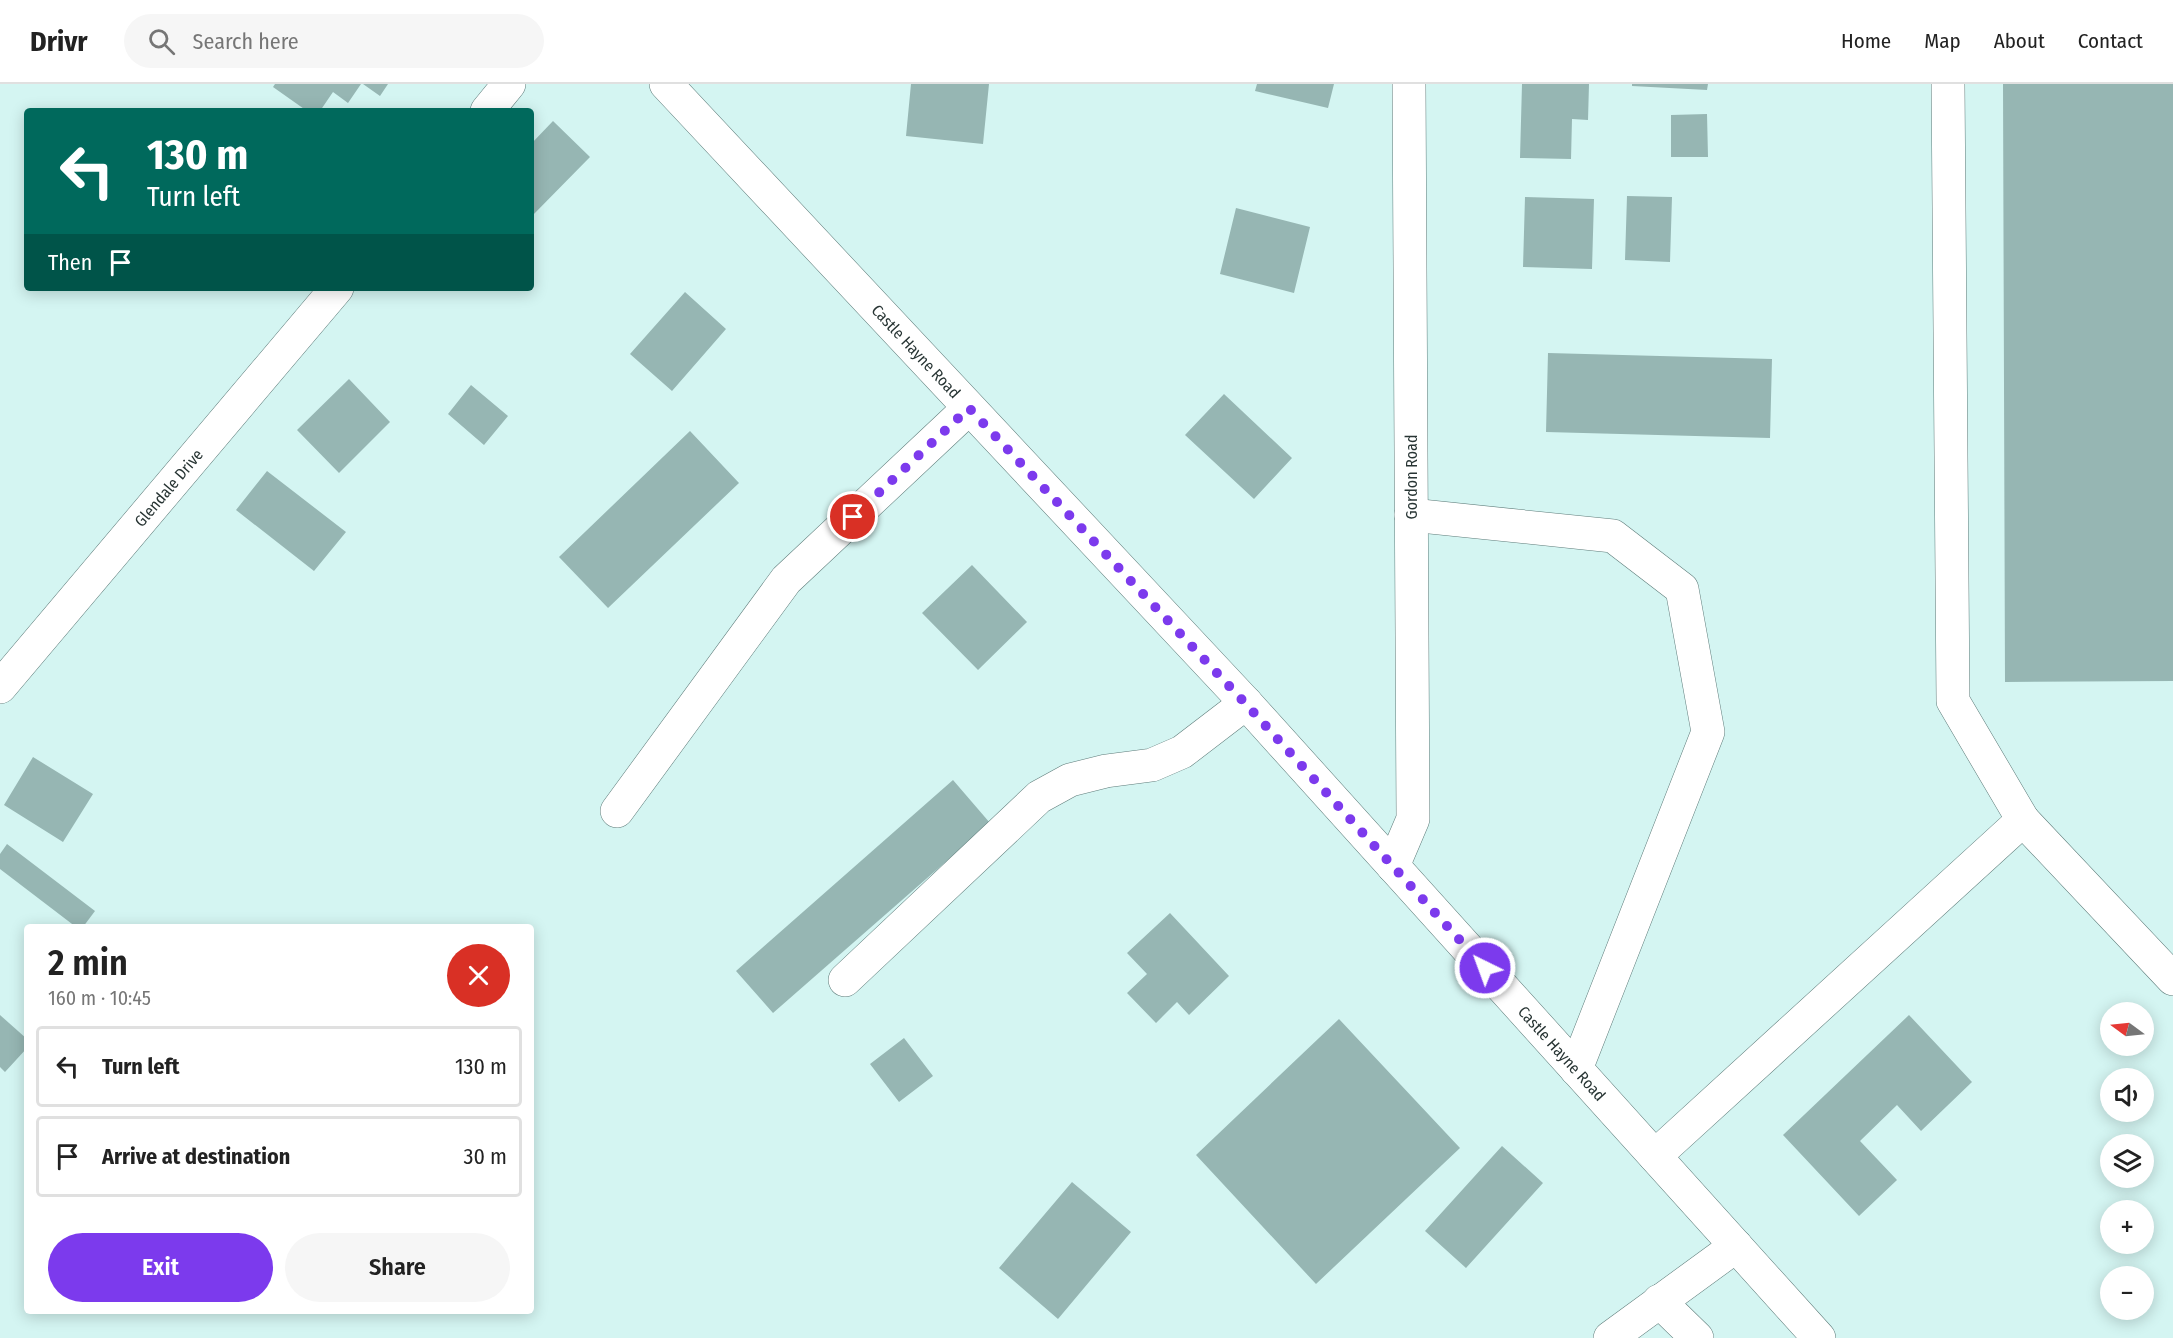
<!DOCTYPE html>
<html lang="en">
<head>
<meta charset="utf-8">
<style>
  body { margin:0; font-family:"Fira Sans Condensed",sans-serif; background:#f6f6f6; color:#222; height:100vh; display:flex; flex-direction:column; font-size:22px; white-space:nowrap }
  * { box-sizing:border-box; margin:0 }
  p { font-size:20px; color:#767676 }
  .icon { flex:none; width:33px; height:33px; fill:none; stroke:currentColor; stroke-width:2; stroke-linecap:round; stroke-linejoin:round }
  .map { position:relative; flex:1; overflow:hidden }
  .sheet { position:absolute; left:24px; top:840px; width:510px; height:390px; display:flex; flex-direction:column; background:#fff; border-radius:6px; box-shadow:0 3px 15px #0003 }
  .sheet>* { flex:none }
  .guide { position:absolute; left:24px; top:24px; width:510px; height:183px; border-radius:6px; box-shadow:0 3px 15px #0003; background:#00695c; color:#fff; overflow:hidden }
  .needle { width:39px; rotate:285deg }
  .controls { position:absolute; left:2100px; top:918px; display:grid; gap:12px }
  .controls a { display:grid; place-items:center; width:54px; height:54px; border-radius:50%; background:#fff; box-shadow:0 3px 15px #0003; font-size:30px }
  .pin { position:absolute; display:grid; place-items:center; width:51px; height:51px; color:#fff; margin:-26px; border:3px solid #fff; border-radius:50%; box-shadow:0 2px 6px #0007 }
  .me { position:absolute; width:66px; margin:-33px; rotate:318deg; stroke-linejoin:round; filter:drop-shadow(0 0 4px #0008) }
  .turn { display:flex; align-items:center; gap:21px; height:126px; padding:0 24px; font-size:27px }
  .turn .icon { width:78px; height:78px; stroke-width:2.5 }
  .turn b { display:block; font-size:42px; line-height:51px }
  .then { display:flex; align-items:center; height:57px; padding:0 24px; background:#0003; gap:12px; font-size:22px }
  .round { display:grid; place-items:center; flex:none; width:63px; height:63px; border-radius:32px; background:#f6f6f6 }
  .overview { display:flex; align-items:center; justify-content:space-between; height:102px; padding:0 24px }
  h1 { font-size:36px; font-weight:600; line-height:45px }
  .primary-button { display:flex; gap:12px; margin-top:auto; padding:12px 24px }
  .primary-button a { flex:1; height:69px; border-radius:36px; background:#7c3aed; color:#fff; font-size:24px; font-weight:600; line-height:69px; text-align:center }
  .primary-button a+a { background:#f6f6f6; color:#222 }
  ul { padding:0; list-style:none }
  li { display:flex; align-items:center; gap:18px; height:81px; margin:0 12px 9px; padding:0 12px; border:3px solid #e0e0e0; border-radius:6px }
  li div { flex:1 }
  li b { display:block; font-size:22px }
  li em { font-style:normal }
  header { display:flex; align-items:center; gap:36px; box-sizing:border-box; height:84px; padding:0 30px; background:#fff; border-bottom:2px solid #e0e0e0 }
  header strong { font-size:28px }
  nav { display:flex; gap:33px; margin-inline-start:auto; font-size:21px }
  .search { width:420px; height:54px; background:#f6f6f6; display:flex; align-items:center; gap:15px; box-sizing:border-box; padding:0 21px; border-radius:33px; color:#767676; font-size:22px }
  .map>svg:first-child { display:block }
  .building { fill:#96b6b3 }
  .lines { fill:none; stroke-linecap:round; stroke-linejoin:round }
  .minor-casing { stroke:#5e7c7a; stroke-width:34 }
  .major-casing { stroke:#5e7c7a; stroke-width:34 }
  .minor { stroke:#fff; stroke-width:33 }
  .major { stroke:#fff; stroke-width:33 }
  .route { stroke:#7c3aed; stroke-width:10; stroke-dasharray:0 18 }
  .labels { text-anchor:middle; stroke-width:5; stroke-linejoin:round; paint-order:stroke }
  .street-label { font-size:16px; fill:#283534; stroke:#fff }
</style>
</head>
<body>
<header>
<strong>Drivr</strong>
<div class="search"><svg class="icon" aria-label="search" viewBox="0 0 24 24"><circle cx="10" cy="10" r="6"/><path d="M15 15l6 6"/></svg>Search here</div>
<nav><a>Home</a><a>Map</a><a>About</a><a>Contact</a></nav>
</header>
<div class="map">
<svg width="2173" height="1254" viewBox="0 0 2173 1254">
  <rect width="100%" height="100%" fill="#d4f5f2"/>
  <path class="building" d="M275 0H361L348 19 333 8 320 27H307L273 3Z
    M363 0H388L380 12Z
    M911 0H989L983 60 906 52Z
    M1257 0H1334L1328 24 1255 7Z
    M1522 0H1589L1588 36 1572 35 1571 75 1520 74Z
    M1632 0H1708L1707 6 1632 2Z
    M2003 0H2173V597L2005 598Z
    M1707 30 1708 73H1671V31Z
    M553 37 590 73 531 133V60Z
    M1627 112 1672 113 1670 178 1625 176Z
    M1525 113 1594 115 1592 185 1523 183Z
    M1236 124 1310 143 1294 209 1220 190Z
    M685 208 726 245 672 307 630 270Z
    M1548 269 1772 275 1770 354 1546 348Z
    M349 295 390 338 339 389 297 346Z
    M471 301 508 332 484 361 448 330Z
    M1224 310 1292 374 1254 415 1185 351Z
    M690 347 739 399 608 524 559 473Z
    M267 387 346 448 314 487 236 426Z
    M972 481 1027 538 978 586 922 529Z
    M33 673 93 710 63 758 4 721Z
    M953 696 990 739 773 929 736 887Z
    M7 760 95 827 83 843H76L0 785V770Z
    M1170 829 1229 892 1189 931 1177 918 1156 939 1127 909 1147 890 1127 869Z
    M0 931 27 955V964L5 988 0 983Z
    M1909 931 1972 998 1921 1047 1897 1021 1860 1057 1897 1096 1859 1132 1783 1051Z
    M1339 935 1460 1064 1316 1200 1196 1071Z
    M904 954 933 992 899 1018 870 980Z
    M1502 1062 1543 1099 1466 1184 1425 1147Z
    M1072 1098 1131 1148 1058 1235 999 1184Z"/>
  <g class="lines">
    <defs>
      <g id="minor">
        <path d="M1948 0 1953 617 2023 736"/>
        <path d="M487 27 509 0"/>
        <path d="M1411 431 1613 452 1682 505 1708 648 1576 985"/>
        <path id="s1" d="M0 603 337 204"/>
        <path d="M617 727 786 496 969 324"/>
        <path d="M1393 782 1413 735 1409 0"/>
        <path d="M845 896 1039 713 1070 696 1106 687 1152 681 1182 668 1246 619"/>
        <path d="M1655 1072 2023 736 2173 895"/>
        <path d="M1659 1217 1697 1254"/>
        <path d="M1610 1254 1736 1162"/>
      </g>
      <g id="major">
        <path id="s2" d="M666 0 1246 619 1819 1254"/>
      </g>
    </defs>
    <use href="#minor" class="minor-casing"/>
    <use href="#major" class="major-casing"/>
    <use href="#minor" class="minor"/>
    <use href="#major" class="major"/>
  </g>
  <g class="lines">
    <path class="route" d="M853 433 969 324 1245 619 1485 884"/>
  </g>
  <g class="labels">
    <g class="street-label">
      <text dy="6" stroke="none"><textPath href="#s2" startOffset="366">Castle Hayne Road</textPath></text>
      <text transform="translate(1411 393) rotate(-90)" y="6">Gordon Road</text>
      <text dy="6" stroke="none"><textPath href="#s1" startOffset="261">Glendale Drive</textPath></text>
      <text dy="6" stroke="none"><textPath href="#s2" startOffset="1320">Castle Hayne Road</textPath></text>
    </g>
  </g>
</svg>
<div class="controls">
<a><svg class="needle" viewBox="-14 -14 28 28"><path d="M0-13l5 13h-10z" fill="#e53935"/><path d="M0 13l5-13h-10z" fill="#767676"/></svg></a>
<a><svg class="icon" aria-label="sound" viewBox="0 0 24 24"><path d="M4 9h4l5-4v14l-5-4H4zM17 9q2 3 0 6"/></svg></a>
<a><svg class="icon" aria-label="layers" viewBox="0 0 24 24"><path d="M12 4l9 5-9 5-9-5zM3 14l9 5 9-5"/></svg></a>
<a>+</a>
<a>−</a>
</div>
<div class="pin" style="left:853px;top:433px;background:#d93025"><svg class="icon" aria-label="arrive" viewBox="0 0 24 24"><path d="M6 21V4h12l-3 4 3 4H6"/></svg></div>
<svg class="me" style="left:1485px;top:884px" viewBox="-20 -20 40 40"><circle r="17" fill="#7c3aed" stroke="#fff" stroke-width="3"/><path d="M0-11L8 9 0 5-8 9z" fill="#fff"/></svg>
<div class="guide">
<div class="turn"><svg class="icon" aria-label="left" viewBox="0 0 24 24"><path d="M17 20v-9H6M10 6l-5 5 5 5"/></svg><div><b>130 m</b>Turn left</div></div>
<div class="then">Then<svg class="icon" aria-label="arrive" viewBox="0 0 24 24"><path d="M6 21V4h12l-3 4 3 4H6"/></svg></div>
</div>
<section class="sheet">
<div class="overview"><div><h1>2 min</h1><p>160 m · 10:45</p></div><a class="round" style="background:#d93025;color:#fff"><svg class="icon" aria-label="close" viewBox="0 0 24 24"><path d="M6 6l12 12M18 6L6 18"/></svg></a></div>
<ul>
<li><svg class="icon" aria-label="left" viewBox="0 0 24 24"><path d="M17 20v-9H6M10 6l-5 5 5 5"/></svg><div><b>Turn left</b></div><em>130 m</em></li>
<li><svg class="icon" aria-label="arrive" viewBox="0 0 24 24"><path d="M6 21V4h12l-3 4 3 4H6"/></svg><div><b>Arrive at destination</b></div><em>30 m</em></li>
</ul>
<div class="primary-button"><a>Exit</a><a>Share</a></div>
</section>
</div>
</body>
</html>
